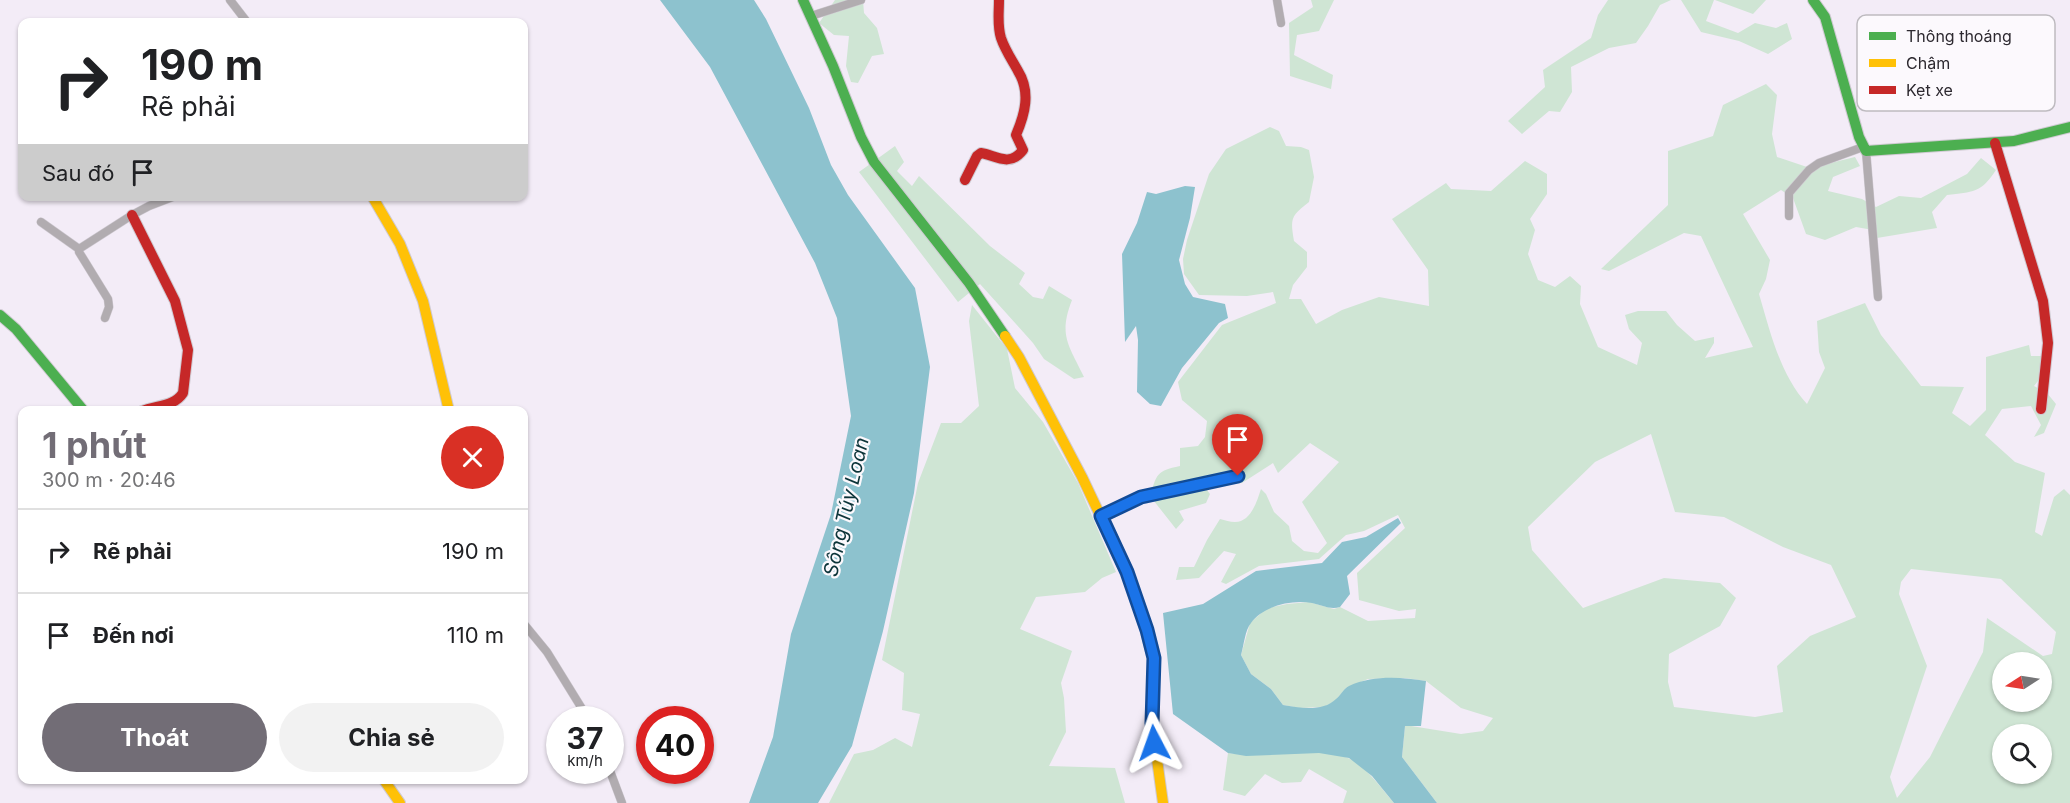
<!DOCTYPE html>
<html lang="vi">
<head>
<meta charset="utf-8">
<style>
  body { margin:0; font-family:Inter,sans-serif; background:#f2f2f2; color:#202124; height:100vh; display:flex; flex-direction:column; font-size:22px; white-space:nowrap }
  * { box-sizing:border-box; margin:0 }
  p { font-size:20px; color:#757577 }
  .icon { flex:none; width:33px; height:33px; fill:none; stroke:currentColor; stroke-width:2; stroke-linecap:round; stroke-linejoin:round }
  .map { position:relative; flex:1; overflow:hidden }
  .panel { position:absolute; left:18px; top:406px; width:510px; height:378px; display:flex; flex-direction:column; background:#fff; border-radius:12px; box-shadow:0 2px 4px #0004 }
  .panel>* { flex:none }
  .hud { position:absolute; left:18px; top:18px; width:510px; height:183px; border-radius:12px; box-shadow:0 2px 4px #0004; background:#fff; color:#202124; overflow:hidden }
  .needle { width:39px; rotate:258deg }
  .fabs { position:absolute; left:1992px; top:652px; display:grid; gap:12px }
  .fabs a { display:grid; place-items:center; width:60px; height:60px; border-radius:50%; background:#fff; box-shadow:0 2px 4px #0004; font-size:30px }
  .speed { position:absolute; left:546px; top:706px; display:flex; gap:12px; font-size:30px; font-weight:700; text-align:center }
  .speed>* { display:grid; place-content:center; width:78px; height:78px; border-radius:50%; background:#fff; box-shadow:0 2px 4px #0004; line-height:1 }
  .speed small { font-size:15px; font-weight:400 }
  .speed .limit { border:9px solid #d22; background:#fff; color:#111 }
  .pin { position:absolute; display:grid; place-items:center; width:51px; height:51px; color:#fff; margin:-62px -26px; border-radius:50% 50% 50% 0; rotate:-45deg; box-shadow:0 0 6px #0007 }
  .pin .icon { rotate:45deg }
  .me { position:absolute; width:66px; margin:-33px; rotate:356deg; stroke-linejoin:round; filter:drop-shadow(0 0 4px #0008) }
  .turn { display:flex; align-items:center; gap:21px; height:126px; padding:0 24px; font-size:27px }
  .turn .icon { width:78px; height:78px; stroke-width:2.5 }
  .turn b { display:block; font-size:42px; line-height:51px }
  .then { display:flex; align-items:center; height:57px; padding:0 24px; background:#0003; gap:12px; font-size:22px }
  .round { display:grid; place-items:center; flex:none; width:63px; height:63px; border-radius:32px; background:#f2f2f2 }
  .overview { display:flex; align-items:center; justify-content:space-between; height:102px; padding:0 24px }
  h1 { font-size:36px; font-weight:700; line-height:45px; color:#726d76 }
  .primary-button { display:flex; gap:12px; margin-top:auto; padding:12px 24px }
  .primary-button a { flex:1; height:69px; border-radius:36px; background:#726d76; color:#fff; font-size:24px; font-weight:700; line-height:69px; text-align:center }
  .primary-button a+a { background:#f2f2f2; color:#202124 }
  ul { padding:0; list-style:none }
  li { display:flex; align-items:center; gap:18px; height:84px; padding:0 24px; border-top:2px solid #e0e0e0 }
  li div { flex:1 }
  li b { display:block; font-size:22px }
  li em { font-style:normal }
  .map>svg:first-child { display:block }
  .green { fill:#cfe5d4; fill-rule:evenodd }
  .water { fill:#8dc2ce }
  .lines { fill:none; stroke-linecap:round; stroke-linejoin:round }
  .street-casing { stroke:#cfcad2; stroke-width:9 }
  .fast-casing { stroke:#cfcad2; stroke-width:12 }
  .slow-casing { stroke:#cfcad2; stroke-width:12 }
  .jam-casing { stroke:#cfcad2; stroke-width:12 }
  .street { stroke:#b1acb0; stroke-width:8 }
  .fast { stroke:#4caf50; stroke-width:10 }
  .slow { stroke:#ffc107; stroke-width:10 }
  .jam { stroke:#c62828; stroke-width:10 }
  .route-casing { stroke:#114b97; stroke-width:15 }
  .route { stroke:#1a73e8; stroke-width:10 }
  .labels { text-anchor:middle; stroke-width:4.5; stroke-linejoin:round; paint-order:stroke }
  .water-label { font-size:20px; font-style:italic; fill:#0c3439; stroke:#fcf9fd }
  .key { fill:#fcf9fd; stroke:#bebbc0; stroke-width:1.5 }
  .key-label { font-size:16px; fill:#2d2930 }
</style>
</head>
<body>
<div class="map">
<svg width="2070" height="803" viewBox="0 0 2070 803">
  <rect width="100%" height="100%" fill="#f3ecf7"/>
  <path class="green" d="M835 0H863L864 13 877 28 884 54 872 56 858 83 851 82 846 66 849 36 834 35 819 23Z
    M1311 0H1334L1319 31 1297 35 1294 55 1333 75 1331 89 1290 76 1289 23 1313 7Z
    M1608 0H1671L1660 5 1648 26 1636 43 1609 48 1571 67 1572 92 1560 112 1549 111 1522 134 1508 121 1545 87 1543 70 1591 38 1598 15Z
    M1681 0H1714L1706 21 1738 33 1755 23 1776 28 1787 23 1792 39 1768 54 1739 41 1701 32Z
    M1715 0H1766L1753 14Z
    M1766 84 1777 95 1772 134 1777 157 1810 168 1855 157 1860 166 1833 177 1828 191 1862 199 1876 207 1899 196 1921 198 1967 174 1981 158 1996 170C1981 193 1973 192 1947 195L1932 212 1937 228 1877 238 1873 230 1856 227 1825 240 1806 234 1793 198 1781 190 1743 214 1770 260 1766 279 1759 294C1770 331 1780 375 1807 404L1825 368 1819 352 1817 321 1865 303 1881 335 1921 386 1964 387 1952 413 1970 426 1986 410V357L2029 345 2031 356H2044L2045 372 2034 386 2047 393 2056 404 2044 433 2034 437 2041 425 2031 406 2002 409 1985 435 2015 462 2045 473 2035 532 2042 536 2054 497 2064 489 2070 495V803H1437L1402 757 1405 725 1461 734 1483 731 1493 718 1461 708 1426 681 1405 678 1368 679 1346 688 1335 701 1324 707 1300 708 1283 705 1271 689 1251 674 1241 655 1250 623 1267 608 1287 604 1309 602 1334 609 1340 607 1368 621 1415 618 1416 609 1399 611 1359 600 1357 573 1405 528 1398 515 1364 531 1346 535 1319 559 1259 566 1226 584 1221 582 1236 554 1224 551 1199 578 1176 580 1179 567H1194L1207 540 1220 519C1225 520 1230 522 1235 522 1251 522 1257 501 1261 489L1266 494 1274 512 1289 526 1292 541 1304 551 1318 553 1327 543 1302 502 1339 462 1310 443 1278 473 1273 463 1242 483 1204 486 1210 494 1206 503 1179 511 1184 520 1176 529 1150 496C1157 474 1156 471 1180 466V448L1198 446 1205 437 1207 421 1182 400 1178 382 1222 325 1276 303 1273 292 1247 296 1199 295 1184 274 1183 259 1187 240 1209 174 1226 149 1270 127 1279 131 1286 146 1301 147 1309 150 1314 177 1309 202C1291 216 1290 218 1294 241L1307 252V267L1293 285 1289 299H1301L1316 324 1342 310 1379 297 1429 306 1428 270 1392 219 1446 183 1451 189 1491 191 1525 161 1547 174V194L1530 219 1535 230 1528 254 1538 280 1555 287 1570 276 1581 286 1580 304 1598 347 1637 365 1642 343 1629 329 1625 315 1638 311H1666L1677 325 1695 341 1714 337V343L1705 358 1753 347 1701 236 1684 233 1609 271 1601 269 1668 205V151L1713 136 1723 105ZM1651 434 1675 512 1724 517 1783 547 1831 565 1856 617 1810 636 1777 666 1783 712 1755 717 1674 707 1668 682 1669 654 1720 626 1736 598 1720 583 1664 578 1583 608 1532 550 1528 527 1595 462ZM1911 569 2001 579 2056 632 2052 654 2043 656 1987 618 1983 652 1930 757 1897 798 1890 777 1927 666 1899 594 1901 582ZM2002 663H2042V702H2002ZM2002 735H2042V774H2002Z
    M895 146 904 162 897 171 912 186 919 176 990 246 1025 273 1019 284 1033 297 1043 299 1049 286 1072 300C1058 336 1069 345 1084 377L1074 379 1044 359 1033 343 980 284 958 302 859 172Z
    M972 305 1007 349 1015 388 1043 422 1078 483 1116 572 1102 578 1085 592 1036 597 1020 629 1072 651 1061 683 1064 698 1066 732 1049 766 1115 768 1125 803H829L854 754 873 750 895 738 912 747 920 714 902 710 904 673 882 660 918 483 941 423H961L979 406 969 321Z
    M1228 753C1264 759 1317 745 1348 758 1365 765 1382 789 1394 803H1343L1347 791 1309 769 1301 782 1282 783 1265 774 1245 796 1223 790Z"/>
  <path class="water" d="M660 0H754L766 19 809 108 831 165 848 195 915 288 930 367 914 493 883 631 852 746 818 803H749L773 737 791 634 831 514 851 416 837 318 815 263 710 67Z
    M1185 186 1195 187 1190 218 1179 260 1185 284 1193 297 1225 304 1228 318 1219 323 1182 368 1161 406 1150 404 1137 392 1138 340 1136 326 1125 342 1122 254 1137 223 1147 192 1156 194Z
    M1398 518 1401 523 1347 576 1350 594 1340 607C1330 610 1322 605 1312 603 1292 599 1263 606 1251 623 1245 630 1244 645 1241 655L1251 674 1271 689 1283 705C1300 708 1323 712 1336 699 1341 695 1343 689 1349 686 1373 675 1401 677 1426 681L1421 726H1405L1402 757 1437 803H1394L1372 776 1349 758 1319 753 1246 756 1228 753 1173 714 1163 613 1203 604 1256 571 1322 563 1342 542 1366 537Z"/>
  <g class="lines">
    <defs>
      <path id="street" d="M230 0 247 22
        M1277 0 1281 23
        M811 16 861 0
        M1866 151 1878 297
        M1789 216V193L1809 170 1819 163 1863 147
        M41 222 79 249
        M105 318 109 307 108 299 79 252V249L132 215 149 206 175 196
        M1101 517 1141 497 1238 476
        M524 624 547 652 589 720
        M610 771 622 803"/>
      <path id="fast" d="M803 0 833 66 861 137 874 162 969 283 1005 336
        M1813 0 1825 17 1859 137 1866 151 2014 141 2070 127
        M0 315 16 329 84 411"/>
      <path id="slow" d="M372 196 400 244 423 301 449 411
        M1005 336 1019 357 1082 477 1127 572 1147 630 1154 658 1152 723 1163 803
        M384 780 400 803"/>
      <path id="jam" d="M1995 143 2043 301 2048 343 2041 409
        M965 180 977 156 981 153C995 155 1009 168 1023 150L1016 135C1025 114 1031 92 1018 71 1012 60 1005 50 1001 38 997 25 999 13 999 0
        M132 215 175 301 188 350 183 393C174 407 156 405 142 411"/>
    </defs>
    <use href="#street" class="street-casing"/>
    <use href="#fast" class="fast-casing"/>
    <use href="#slow" class="slow-casing"/>
    <use href="#jam" class="jam-casing"/>
    <use href="#street" class="street"/>
    <use href="#fast" class="fast"/>
    <use href="#slow" class="slow"/>
    <use href="#jam" class="jam"/>
  </g>
  <g class="lines">
    <defs>
      <path id="route" d="M1154 743 1152 723 1154 658 1147 630 1127 572 1101 516 1141 497 1238 476"/>
    </defs>
    <use href="#route" class="route-casing"/>
    <use href="#route" class="route"/>
  </g>
  <g class="labels">
    <g class="water-label">
      <text transform="translate(846 507) rotate(-77)" y="7">Sông Túy Loan</text>
    </g>
  </g>
  <rect x="1857" y="15" width="198" height="96" rx="9" class="key"/>
  <rect x="1869" y="32" width="27" height="8" fill="#4caf50"/>
  <rect x="1869" y="59" width="27" height="8" fill="#ffc107"/>
  <rect x="1869" y="86" width="27" height="8" fill="#c62828"/>
  <g class="key-label">
    <text x="1906" y="42">Thông thoáng</text>
    <text x="1906" y="69">Chậm</text>
    <text x="1906" y="96">Kẹt xe</text>
  </g>
</svg>
<div class="fabs">
<a><svg class="needle" viewBox="-14 -14 28 28"><path d="M0-13l5 13h-10z" fill="#e53935"/><path d="M0 13l5-13h-10z" fill="#757577"/></svg></a>
<a><svg class="icon" aria-label="search" viewBox="0 0 24 24"><circle cx="10" cy="10" r="6"/><path d="M15 15l6 6"/></svg></a>
</div>
<div class="speed"><div>37<small>km/h</small></div><div class="limit">40</div></div>
<div class="pin" style="left:1238px;top:476px;background:#d93025"><svg class="icon" aria-label="arrive" viewBox="0 0 24 24"><path d="M6 21V4h12l-3 4 3 4H6"/></svg></div>
<svg class="me" style="left:1154px;top:743px" viewBox="-20 -20 40 40"><path d="M0-17L14 15 0 8-14 15z" fill="#1a73e8" stroke="#fff" stroke-width="4"/></svg>
<div class="hud">
<div class="turn"><svg class="icon" aria-label="right" viewBox="0 0 24 24"><path d="M7 20v-9h11M14 6l5 5-5 5"/></svg><div><b>190 m</b>Rẽ phải</div></div>
<div class="then">Sau đó<svg class="icon" aria-label="arrive" viewBox="0 0 24 24"><path d="M6 21V4h12l-3 4 3 4H6"/></svg></div>
</div>
<section class="panel">
<div class="overview"><div><h1>1 phút</h1><p>300 m · 20:46</p></div><a class="round" style="background:#d93025;color:#fff"><svg class="icon" aria-label="close" viewBox="0 0 24 24"><path d="M6 6l12 12M18 6L6 18"/></svg></a></div>
<ul>
<li><svg class="icon" aria-label="right" viewBox="0 0 24 24"><path d="M7 20v-9h11M14 6l5 5-5 5"/></svg><div><b>Rẽ phải</b></div><em>190 m</em></li>
<li><svg class="icon" aria-label="arrive" viewBox="0 0 24 24"><path d="M6 21V4h12l-3 4 3 4H6"/></svg><div><b>Đến nơi</b></div><em>110 m</em></li>
</ul>
<div class="primary-button"><a>Thoát</a><a>Chia sẻ</a></div>
</section>
</div>
</body>
</html>
